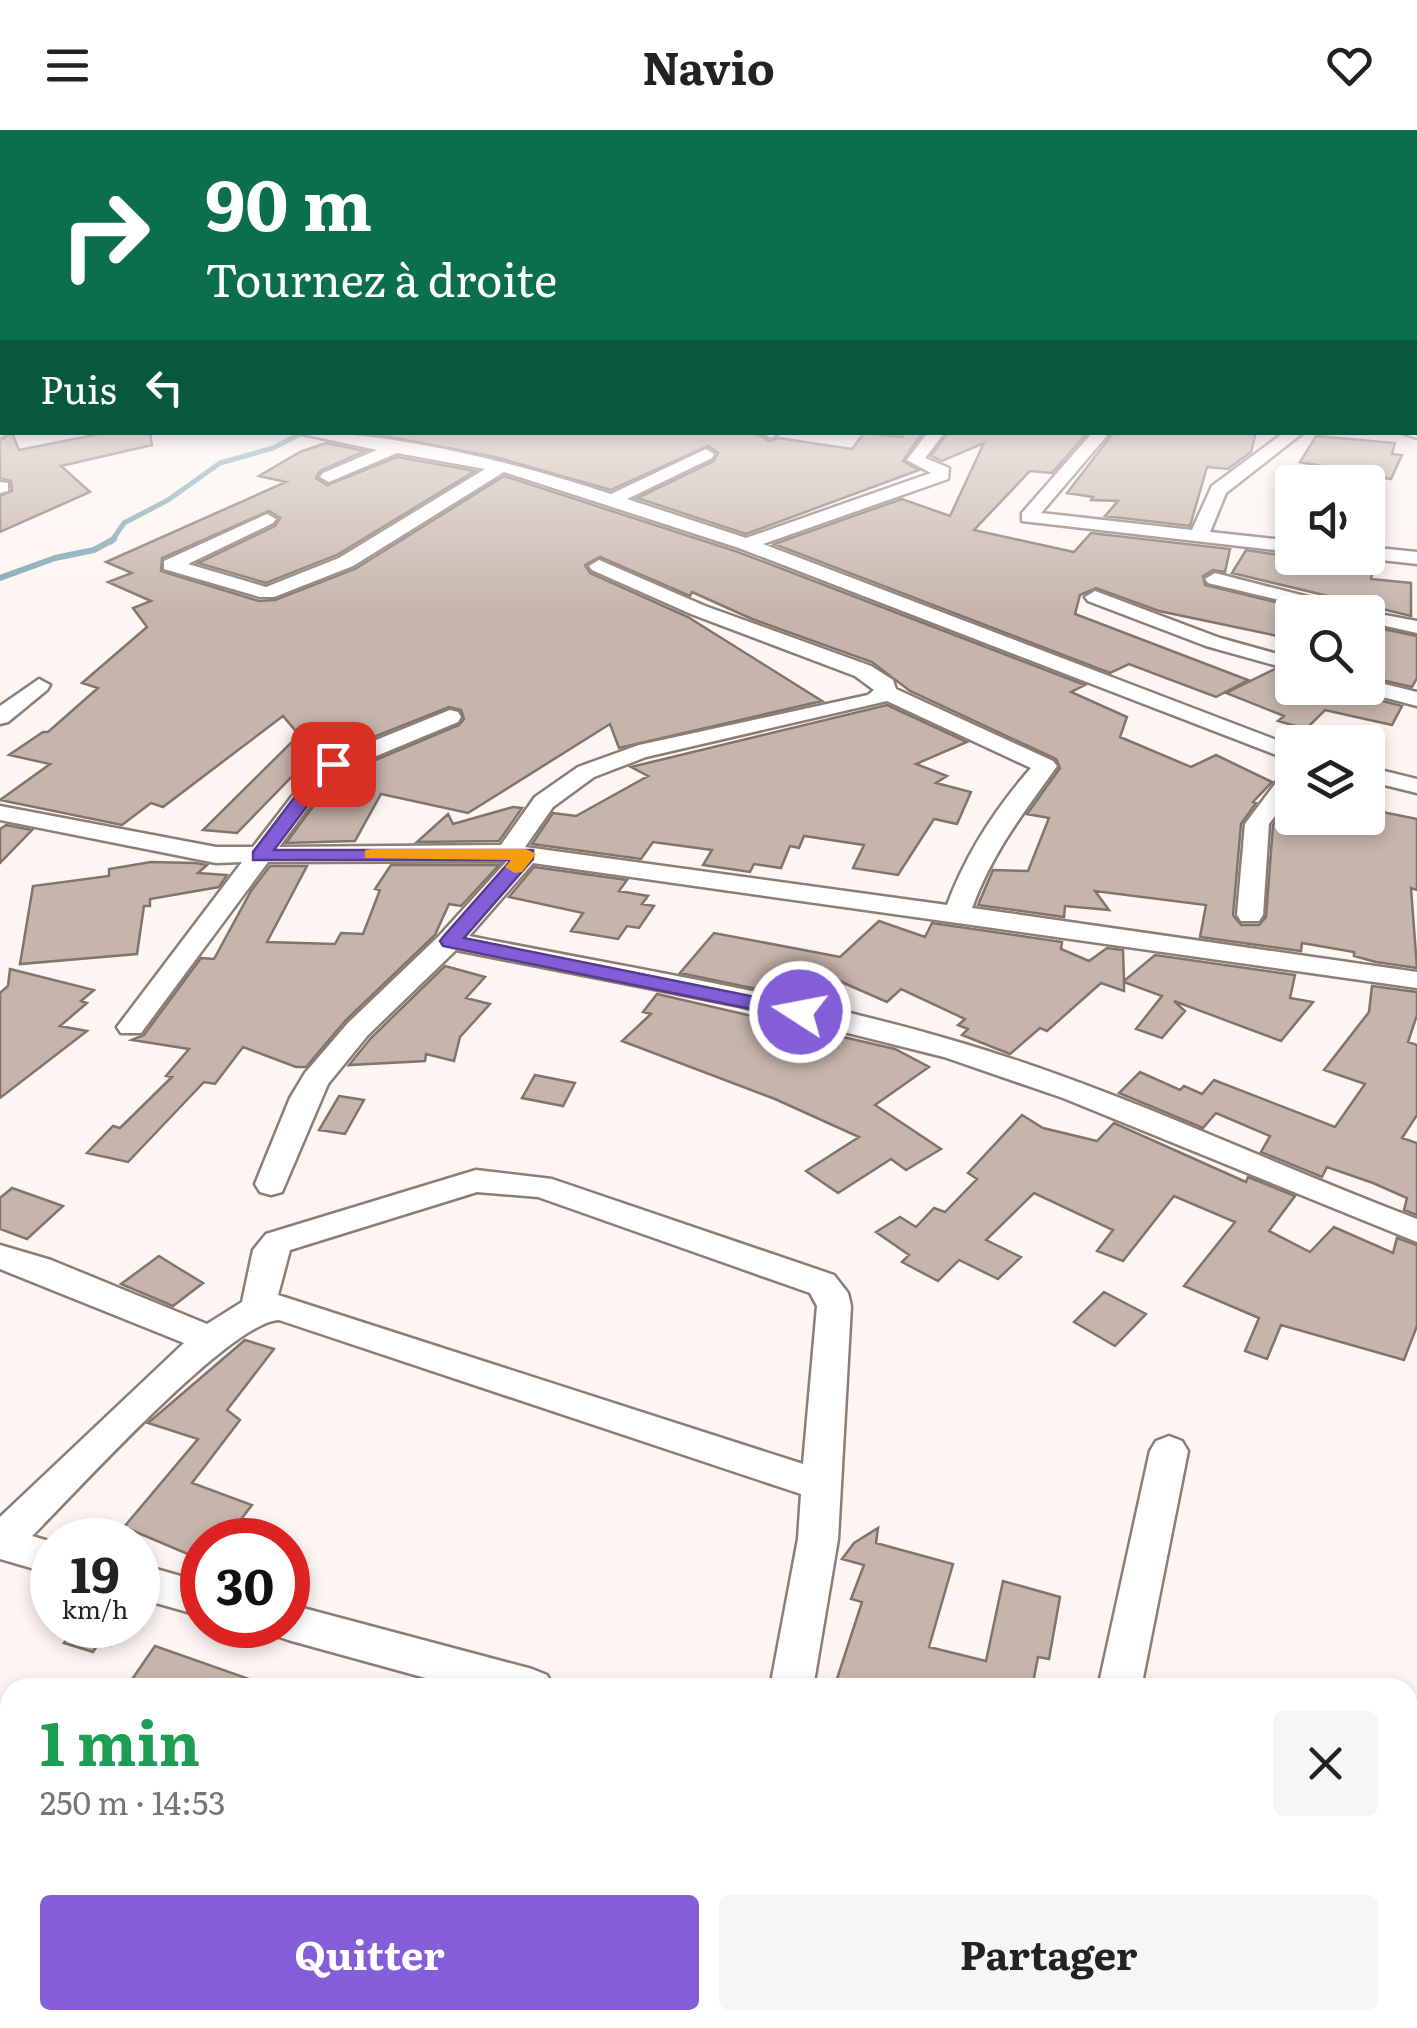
<!DOCTYPE html>
<html lang="fr">
<head>
<meta charset="utf-8">
<style>
  body { margin:0; font-family:Literata,serif; background:#f6f6f6; color:#222; height:100vh; display:flex; flex-direction:column; font-size:38px; white-space:nowrap }
  * { box-sizing:border-box; margin:0 }
  p { font-size:32px; color:#767676 }
  .icon { flex:none; width:55px; height:55px; fill:none; stroke:currentColor; stroke-width:2; stroke-linecap:round; stroke-linejoin:round }
  .map { position:relative; flex:1; overflow:hidden }
  .drawer { position:absolute; left:0px; top:1548px; width:1418px; height:352px; display:flex; flex-direction:column; background:#fff; border-radius:30px 30px 0 0; box-shadow:0 5px 15px #0003 }
  .drawer>* { flex:none }
  .top-card { position:absolute; left:0px; top:0px; width:1418px; height:305px; box-shadow:0 5px 15px #0003; background:#0b6e4f; color:#fff; overflow:hidden }
  .fabs { position:absolute; left:1275px; top:335px; display:grid; gap:20px }
  .fabs a { display:grid; place-items:center; width:110px; height:110px; border-radius:10px; background:#fff; box-shadow:0 5px 15px #0003; font-size:50px }
  .speed { position:absolute; left:30px; top:1388px; display:flex; gap:20px; font-size:50px; font-weight:700; text-align:center }
  .speed>* { display:grid; place-content:center; width:130px; height:130px; border-radius:50%; background:#fff; box-shadow:0 5px 15px #0003; line-height:1 }
  .speed small { font-size:25px; font-weight:400 }
  .speed .limit { border:15px solid #d22; background:#fff; color:#111 }
  .pin { position:absolute; display:grid; place-items:center; width:85px; height:85px; color:#fff; margin:-42px; border-radius:20px; box-shadow:0 5px 15px #0006 }
  .me { position:absolute; width:110px; margin:-55px; rotate:281deg; stroke-linejoin:round; filter:drop-shadow(0 0 8px #0008) }
  .turn { display:flex; align-items:center; gap:35px; height:210px; padding:0 40px; font-size:45px }
  .turn .icon { width:130px; height:130px; stroke-width:2.5 }
  .turn b { display:block; font-size:70px; line-height:85px }
  .then { display:flex; align-items:center; height:95px; padding:0 40px; background:#0003; gap:20px; font-size:38px }
  .round { display:grid; place-items:center; flex:none; width:105px; height:105px; border-radius:10px; background:#f6f6f6 }
  .head { display:flex; align-items:center; justify-content:space-between; height:170px; padding:0 40px }
  h1 { font-size:60px; font-weight:700; line-height:75px; color:#1e9e55 }
  .cta { display:flex; gap:20px; margin-top:auto; padding:20px 40px }
  .cta a { flex:1; height:115px; border-radius:10px; background:#835ed8; color:#fff; font-size:40px; font-weight:700; line-height:115px; text-align:center }
  .cta a+a { background:#f6f6f6; color:#222 }
  header { display:flex; justify-content:space-between; align-items:center; height:130px; padding:0 40px; background:#fff; font-size:45px; font-weight:700 }
  .map>svg:first-child { display:block }
  .lines { fill:none; stroke-linecap:round; stroke-linejoin:round }
  .stream-far1 { stroke:#7da5b4; stroke-width:5 }
  .stream { stroke:#7da5b4; stroke-width:6 }
  .building { fill:#c6b5ab; stroke:#83746b; stroke-width:2.5 }
  .street-casing { stroke:#8d7e75; stroke-width:5 }
  .street { fill:#fff; fill-rule:evenodd }
  .route { fill:#835ed8; stroke:#553d8c; stroke-width:2.5 }
  .slow { fill:#f59e0b }
</style>
</head>
<body>
<header><svg class="icon" aria-label="menu" viewBox="0 0 24 24"><path d="M4 6h16M4 12h16M4 18h16"/></svg>Navio<svg class="icon" aria-label="heart" viewBox="0 0 24 24"><path d="M12 20l-8-8c-3-5 5-10 8-4 3-6 11-1 8 4z"/></svg></header>
<div class="map">
<svg width="1417" height="1898" viewBox="0 0 1417 1898">
  <rect width="100%" height="100%" fill="#fdf5f1"/>
  <g class="lines">
    <path class="stream-far1" d="M111 412 124 393 168 370 220 333 273 318 304 302"/>
    <path class="stream" d="M0 448 55 428 94 420 114 409"/>
  </g>
  <path class="building" d="M109 302H150L152 315 61 336 90 362 0 402V366L12 361 11 351 0 348V311L12 303 19 320Z
    M363 302H745L760 305 769 311 778 308 852 319 864 303 902 307V302H923L903 331 919 340 746 404 637 368 714 331 718 323 708 316 611 360 495 327Z
    M948 302H1088L1052 343 1030 341 974 400 1074 422 1091 403 1230 419 1225 442 1213 440 1203 446 1205 455 1316 482H1292V509L1159 481 1096 458 1080 465 1075 484 1248 550 1216 567 1129 534 1110 543 774 414 902 369 950 386 984 313 942 331 931 326Z
    M1114 302H1256L1251 322 1228 339 1207 337 1190 396 1105 386 1118 371 1091 370 1093 367 1067 363Z
    M1316 306 1395 313 1392 324 1402 325 1391 349 1300 332Z
    M326 313 365 321 320 341 316 348 327 355 397 327 475 341 337 425 266 453 198 433 275 396 280 388 269 381 162 428 161 441 259 471 275 470 355 439 504 346 738 422 1085 555 1071 562 1127 587 1120 607 1191 637 1216 625 1272 652 1253 672 1256 673 1241 694 1233 785 1241 795H1259L1266 787 1273 695 1286 678 1292 679V688H1368V679L1417 689V760L1411 758 1417 838 1376 832 1354 826V822L1302 813 1301 821 1200 807 1206 775 1095 761 1109 780 1065 776 1064 787 978 775 993 740 1028 741 1049 688 1027 684 1060 638 1056 629 910 561 872 532 752 489 692 462 690 466 600 427 585 435 590 443 688 487 822 571 619 618 610 594 468 683 381 664 355 711 286 713 335 647 459 595 464 589 461 580 449 577 331 624 347 597 343 594 237 703 203 700 299 605 283 586 163 677 151 673 122 695 0 670 50 634 9 625 43 602H48L98 558 82 553 147 497 133 478 151 471 108 452 132 443 106 432 286 352 259 346 300 322Z
    M1246 420 1373 439 1371 449 1411 453V486L1232 443Z
    M1368 496 1417 506V548L1412 557 1368 547Z
    M1275 539 1292 543V558H1354L1359 565 1402 576 1392 595 1325 580 1306 599 1278 591 1284 586 1226 563Z
    M887 575 967 612 916 634 947 646 936 653 971 662 957 694 934 689 898 745 853 738 864 715 804 706 799 718 790 716 781 738 754 734 750 742 703 735 712 720 653 712 641 729 532 714 553 683 576 686 648 646 631 637Z
    M513 677 522 678 499 711 417 712 448 684 453 694Z
    M6 695 32 700 0 733V699Z
    M151 732 195 733 207 735 198 743 227 745 219 757 150 769V776H144L137 824 20 834 33 756 109 746V739Z
    M391 735H499L461 776 449 774 435 805 345 891 306 937H296L243 917 215 954 204 952 128 1032 87 1023 113 996 120 998 172 947 166 946 189 919 132 910 144 905 201 828 214 829 251 761 270 736H307L267 812 335 814 341 803 363 804 380 760 375 759Z
    M534 737 627 750 619 761 648 766 642 774 654 776 639 798 627 796 618 809 571 801 583 783 509 767Z
    M879 791 925 807 932 793 1062 812 1061 819 1089 831 1107 818 1123 820 1124 851 1155 825 1295 845 1290 868 1313 872 1281 911 1174 871 1185 881 1162 908 1136 899 1162 866 1124 852V861L1101 853 1047 901 1040 898 1010 924 962 905 968 899 958 895 965 889 901 859 887 872 830 847 818 872 680 843 714 803 840 827Z
    M445 836 485 847 466 868 490 874 460 907 454 931 426 924 425 931 349 935 371 908Z
    M10 839 94 860 81 871 87 873 60 896 87 901 0 968V863L8 856Z
    M1372 856 1417 862V885L1408 912 1417 915V985L1402 1008 1417 1013V1085L1404 1080 1407 1068 1373 1053 1327 1037 1322 1047 1261 1022 1270 1006 1216 983 1203 998 1119 963 1140 942 1180 960 1184 956 1202 964 1214 950 1335 997 1365 954 1324 940 1369 882Z
    M657 864 895 919 929 937 875 975 941 1019 906 1040 891 1029 838 1063 806 1041 859 1007 775 969 622 911 651 884 643 882Z
    M535 945 575 953 563 976 522 968Z
    M339 966 364 970 345 1004 319 1000Z
    M1022 985 1043 998 1097 1011 1114 993 1246 1052 1248 1047 1295 1066 1269 1101 1310 1122 1334 1097 1393 1123 1397 1108 1417 1115V1196L1404 1230 1281 1195 1267 1229 1245 1221 1259 1188 1184 1156 1235 1092 1174 1066 1123 1131 1097 1121 1113 1100 1034 1063 986 1110 1021 1127 998 1149 959 1130 938 1151 902 1132 909 1125 876 1102 900 1087 916 1097 934 1078 945 1082 977 1049 968 1043Z
    M12 1058 63 1076 27 1109 0 1099V1068Z
    M159 1126 175 1136 203 1153 173 1176 121 1154Z
    M1104 1162 1146 1184 1115 1216 1074 1192Z
    M245 1210 274 1219 227 1280 240 1290 192 1353 252 1375 225 1410H202V1430L124 1397 198 1309 148 1293Z
    M878 1398 876 1413 953 1434 929 1517 986 1531 1003 1451 1060 1467 1049 1529 1038 1527 1032 1558H834L862 1472 851 1469 864 1435 842 1429 854 1413Z
    M77 1495H111L93 1522 64 1513Z
    M155 1516 263 1554V1558H126Z"/>
  <g class="lines">
    <defs>
      <path id="street" d="M1415 223H1417V232H1415Z
        M2 244V254L0 255V245Z
        M1415 259H1417V269H1415Z
        M2 296V302H9L0 307Z
        M1415 298 1417 308 1399 302H1415Z
        M293 302C398 302 511 332 611 364L706 319 714 324 712 328 627 369 746 408 931 343 907 330 928 302H945L925 328 949 338 948 349 763 414 1292 616V631L739 418 504 342 353 436 274 467H260L164 439V431L267 384 276 389 273 393 188 434 266 457 339 428 485 339 397 323 329 352 320 347 323 343 377 320Z
        M780 302 771 308 763 303V302Z
        M1093 302H1110L1041 383 1192 400 1212 356 1285 302H1304L1226 363 1210 402 1292 411V422L1022 391V383Z
        M0 352 8 353V361L0 363Z
        M1368 417 1417 422V434L1363 428H1368Z
        M599 430 705 476 871 536 893 550 896 559 1053 631 1057 636C1022 685 993 721 972 778L1417 842V858L533 733 469 806C634 839 802 865 965 914 1120 960 1266 1032 1417 1089V1112L1063 968 944 927 740 876 456 820 368 905 328 954 282 1062 271 1065 260 1062 255 1054 290 968 305 943 348 893 440 805 507 731 268 732 141 903H121L117 897 242 732 216 733 0 690V676L216 717H253L317 634 450 580 458 582 461 587 458 592 333 644 279 717 501 715 535 667 578 637 639 615 868 565 874 560 855 546 691 484 592 440 589 436ZM887 571 1031 638C995 679 966 724 947 775L525 717 553 677 594 647 646 627Z
        M1215 443 1363 481 1417 491V503L1368 492V482H1330L1208 453 1205 449Z
        M1095 461 1220 508 1292 528V540L1206 516 1088 471 1085 467Z
        M39 549 50 555 47 560 8 592 0 594V576Z
        M1368 550 1417 562V576L1360 561 1358 558H1368Z
        M1368 637 1417 649V663L1368 651Z
        M1292 640V663L1269 694 1263 785 1259 791H1241L1237 785 1245 694 1284 642Z
        M476 1040 552 1049 834 1145 848 1163 851 1176 838 1409 813 1558H770L798 1409 801 1364 279 1190C229 1192 75 1364 32 1406L52 1412V1444L0 1429V1387L184 1213 0 1139V1115L51 1130 207 1194 242 1172 253 1120 266 1104ZM477 1062 538 1067 810 1163 817 1176 803 1334 278 1165 290 1120Z
        M1169 1306 1182 1311 1188 1321 1141 1558H1098L1150 1321 1156 1311Z
        M138 1434 202 1452V1486L138 1468Z
        M288 1474 532 1539 547 1545 553 1558H462L288 1510 273 1505 269 1495H288Z
        M694 1890H744L743 1898H693Z
        M1007 1890H1057L1054 1898H1004Z"/>
    </defs>
    <use href="#street" class="street-casing"/>
    <use href="#street" class="street"/>
  </g>
  <linearGradient id="sky" x2="0" y2="1"><stop stop-color="#7daed3"/><stop offset="0.45" stop-color="#fefaf9"/><stop offset="1" stop-color="#fefaf9" stop-opacity="0"/></linearGradient>
  <rect width="1417" height="484" fill="url(#sky)"/>
  <path class="route" d="M333 629 342 634 332 643 274 720H533V729L464 808 800 876 811 882 800 889 443 816 440 811 443 807 511 730H253V722L319 635Z"/>
  <path class="slow" d="M372 719H526L536 724 522 742 515 743 505 737 511 730 365 728V720Z"/>
</svg>
<div class="fabs">
<a><svg class="icon" aria-label="sound" viewBox="0 0 24 24"><path d="M4 9h4l5-4v14l-5-4H4zM17 9q2 3 0 6"/></svg></a>
<a><svg class="icon" aria-label="search" viewBox="0 0 24 24"><circle cx="10" cy="10" r="6"/><path d="M15 15l6 6"/></svg></a>
<a><svg class="icon" aria-label="layers" viewBox="0 0 24 24"><path d="M12 4l9 5-9 5-9-5zM3 14l9 5 9-5"/></svg></a>
</div>
<div class="speed"><div>19<small>km/h</small></div><div class="limit">30</div></div>
<div class="pin" style="left:333px;top:634px;background:#d93025"><svg class="icon" aria-label="arrive" viewBox="0 0 24 24"><path d="M6 21V4h12l-3 4 3 4H6"/></svg></div>
<svg class="me" style="left:800px;top:882px" viewBox="-20 -20 40 40"><circle r="17" fill="#835ed8" stroke="#fff" stroke-width="3"/><path d="M0-11L8 9 0 5-8 9z" fill="#fff"/></svg>
<div class="top-card">
<div class="turn"><svg class="icon" aria-label="right" viewBox="0 0 24 24"><path d="M7 20v-9h11M14 6l5 5-5 5"/></svg><div><b>90 m</b>Tournez à droite</div></div>
<div class="then">Puis<svg class="icon" aria-label="left" viewBox="0 0 24 24"><path d="M17 20v-9H6M10 6l-5 5 5 5"/></svg></div>
</div>
<section class="drawer">
<div class="head"><div><h1>1 min</h1><p>250 m · 14:53</p></div><a class="round"><svg class="icon" aria-label="close" viewBox="0 0 24 24"><path d="M6 6l12 12M18 6L6 18"/></svg></a></div>
<div class="cta"><a>Quitter</a><a>Partager</a></div>
</section>
</div>
</body>
</html>
